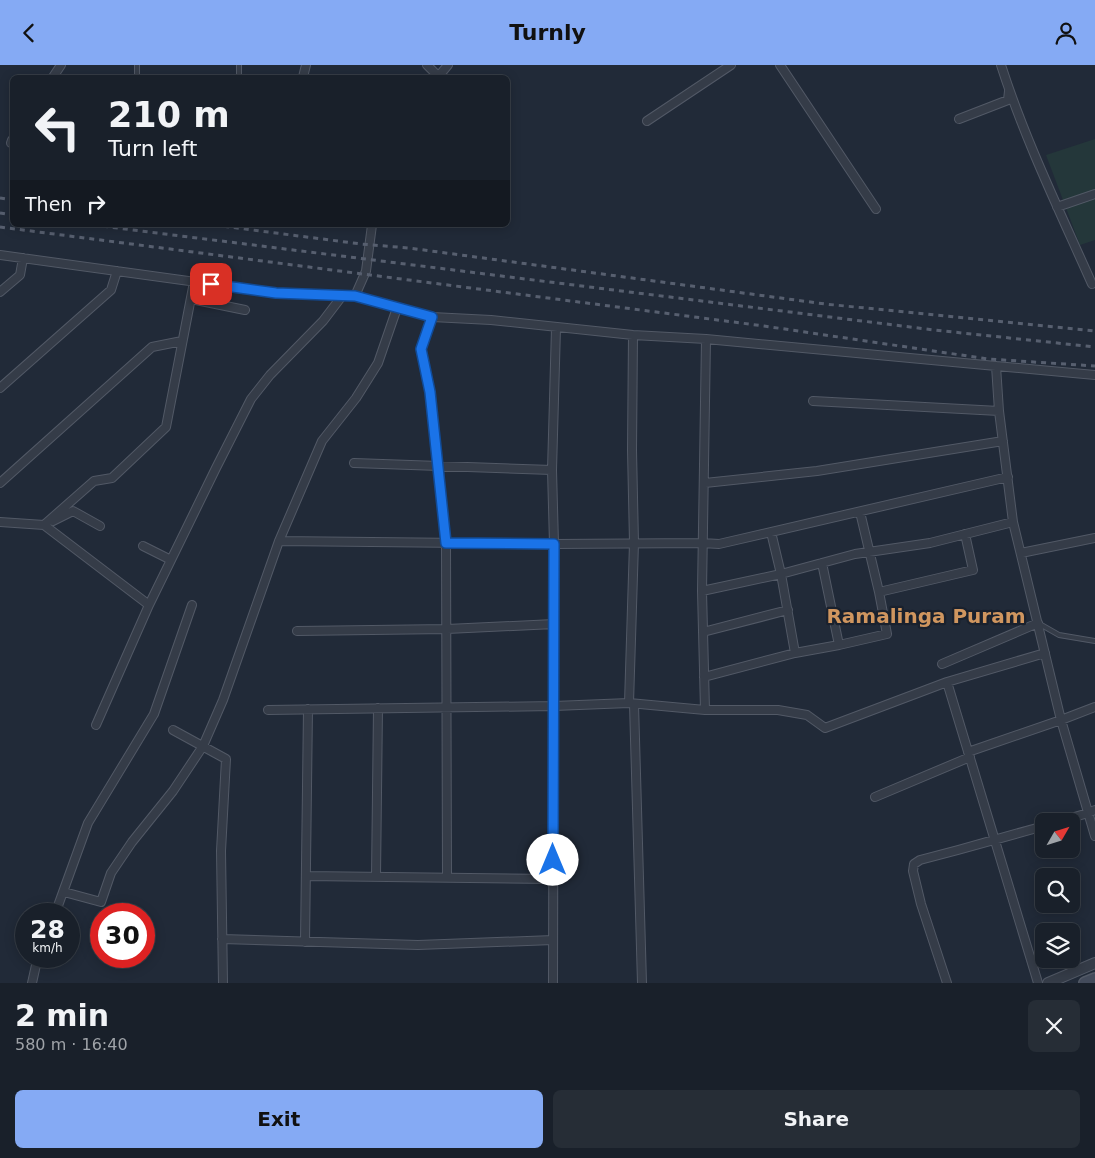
<!DOCTYPE html>
<html lang="en">
<head>
<meta charset="utf-8">
<style>
  body { margin:0; font-family:"DejaVu Sans",sans-serif; background:#262d36; color:#f1f3f6; height:100vh; display:flex; flex-direction:column; font-size:19px; white-space:nowrap }
  * { box-sizing:border-box; margin:0 }
  p { font-size:16px; color:#9fa3a8 }
  .icon { flex:none; width:28px; height:28px; fill:none; stroke:currentColor; stroke-width:2; stroke-linecap:round; stroke-linejoin:round }
  .map { position:relative; height:918px; overflow:hidden }
  .drawer { display:flex; flex-direction:column; background:#19202a; flex:1 }
  .drawer>* { flex:none }
  .hud { position:absolute; left:10px; top:10px; width:500px; height:152px; border-radius:8px; box-shadow:0 2px 12px #0003,0 0 0 1px #373e47; background:#19202a; color:#f1f3f6; overflow:hidden }
  .needle { width:32px; rotate:51deg }
  .controls { position:absolute; left:1035px; top:748px; display:grid; gap:10px }
  .controls a { display:grid; place-items:center; width:45px; height:45px; border-radius:8px; background:#19202a; box-shadow:0 2px 12px #0003,0 0 0 1px #373e47; font-size:25px }
  .speed { position:absolute; left:15px; top:838px; display:flex; gap:10px; font-size:25px; font-weight:700; text-align:center }
  .speed>* { display:grid; place-content:center; width:65px; height:65px; border-radius:50%; background:#19202a; box-shadow:0 2px 12px #0003,0 0 0 1px #373e47; line-height:1 }
  .speed small { font-size:12px; font-weight:400 }
  .speed .limit { border:8px solid #d22; background:#fff; color:#111 }
  .pin { position:absolute; display:grid; place-items:center; width:42px; height:42px; color:#fff; margin:-21px; border-radius:10px; box-shadow:0 2px 8px #0006 }
  .me { position:absolute; width:55px; margin:-28px; rotate:0deg; stroke-linejoin:round; filter:drop-shadow(0 0 4px #0008) }
  .turn { display:flex; align-items:center; gap:18px; height:105px; padding:0 15px; font-size:22px }
  .turn .icon { width:65px; height:65px; stroke-width:2.5 }
  .turn b { display:block; font-size:35px; line-height:42px }
  .then { display:flex; align-items:center; height:48px; padding:0 15px; background:#0003; gap:10px; font-size:19px }
  .round { display:grid; place-items:center; flex:none; width:52px; height:52px; border-radius:8px; background:#262d36 }
  .head { display:flex; align-items:center; justify-content:space-between; height:85px; padding:0 15px }
  h1 { font-size:30px; font-weight:700; line-height:38px }
  .button { display:flex; gap:10px; margin-top:auto; padding:10px 15px }
  .button a { flex:1; height:58px; border-radius:8px; background:#85aaf4; color:#111; font-size:20px; font-weight:700; line-height:58px; text-align:center }
  .button a+a { background:#262d36; color:#f1f3f6 }
  header { display:flex; justify-content:space-between; align-items:center; height:65px; padding:0 15px; background:#85aaf4; color:#111; font-size:22px; font-weight:700 }
  .map>svg:first-child { display:block }
  .grass { fill:#24373a }
  .lines { fill:none; stroke-linecap:round; stroke-linejoin:round }
  .service-casing { stroke:#525966; stroke-width:6 }
  .minor-casing { stroke:#525966; stroke-width:10 }
  .tertiary-casing { stroke:#525966; stroke-width:12 }
  .secondary-casing { stroke:#525966; stroke-width:14 }
  .service { stroke:#353c48; stroke-width:4 }
  .minor { stroke:#353c48; stroke-width:8 }
  .tertiary { stroke:#353c48; stroke-width:10 }
  .secondary { stroke:#434b5b; stroke-width:11 }
  .rail { stroke:#575f6f; stroke-width:3; stroke-dasharray:5 5; stroke-linecap:butt }
  .route-casing { stroke:#114b97; stroke-width:12 }
  .route { stroke:#1a73e8; stroke-width:9 }
  .labels { text-anchor:middle; stroke-width:4.5; stroke-linejoin:round; paint-order:stroke }
  .quarter-label { font-size:20px; font-weight:bold; fill:#d0965f; stroke:#1a212d }
</style>
</head>
<body>
<header><svg class="icon" aria-label="back" viewBox="0 0 24 24"><path d="M15 5l-7 7 7 7"/></svg>Turnly<svg class="icon" aria-label="person" viewBox="0 0 24 24"><circle cx="12" cy="8" r="4"/><path d="M4 21q1-7 8-7t8 7"/></svg></header>
<div class="map">
<svg width="1095" height="918" viewBox="0 0 1095 918">
  <rect width="100%" height="100%" fill="#212a38"/>
  <path class="grass" d="M1095 74V175L1080 180 1046 90Z"/>
  <g class="lines">
    <defs>
      <path id="service" d="M239 0V12
        M137 12V0
        M1038 558 1059 570 1095 576"/>
      <path id="minor" d="M427 0 439 12
        M780 0 876 144
        M1001 0C1025 75 1060 147 1092 219
        M53 12 61 0
        M303 12 306 0
        M438 12 448 0
        M959 54 1008 35 1009 26
        M647 56 731 0
        M11 78 12 75
        M1057 142 1095 129
        M0 190 276 228 355 231 366 206 372 160
        M0 227 20 210 23 193
        M355 231 432 252 491 255 633 270 706 274 996 301 999 346 1013 457 1061 655 1095 771
        M191 234 245 245
        M432 252 421 283 430 327 446 478 447 812
        M706 274 702 526 781 509 855 489 930 478 1013 457
        M996 301 1095 310
        M0 323 111 225 117 206
        M813 336 999 346
        M354 398 552 405
        M0 418 152 282 182 276
        M705 418 817 406 1003 376
        M53 456 73 446 100 461
        M0 457 44 460 149 540
        M44 460 94 416 112 413 166 362 194 217
        M771 467 781 509 795 588
        M279 476 554 479 702 478 719 479 1008 412
        M143 481 171 495
        M1021 488 1095 473
        M822 498 839 580
        M702 526 705 645
        M879 527 973 505 965 469
        M297 566 447 564 554 559
        M703 567 788 545
        M942 599 1038 558
        M704 612 795 588 839 580 887 569 879 527 860 447
        M947 617 1038 918
        M629 638 705 645H778L807 650 825 663 947 617 1045 588
        M634 639 642 918
        M268 645 554 641 629 638 634 478 632 385 633 270
        M96 660 149 540 216 403 251 334 270 310 323 256 342 231
        M173 665 226 694 221 786 223 918
        M968 687 1061 655 1095 642
        M875 732 970 692
        M1061 756 1088 748 1095 745
        M306 811 553 814
        M376 812 378 643
        M64 827 101 837 111 808 132 777 173 726 203 681 223 635 279 476 322 376 356 333 378 298 397 243
        M55 849 88 758 154 649 192 540
        M222 874 418 880 553 875
        M305 877 308 644
        M32 918 38 891
        M553 918 554 479 552 405 556 263
        M947 918 921 839 913 806 914 799 920 795 958 785 1044 761"/>
      <path id="tertiary" d="M1048 918 1095 898"/>
      <path id="secondary" d="M1085 918 1095 914"/>
    </defs>
    <use href="#service" class="service-casing"/>
    <use href="#minor" class="minor-casing"/>
    <use href="#tertiary" class="tertiary-casing"/>
    <use href="#secondary" class="secondary-casing"/>
    <use href="#service" class="service"/>
    <use href="#minor" class="minor"/>
    <use href="#tertiary" class="tertiary"/>
    <use href="#secondary" class="secondary"/>
    <path class="rail" d="M0 133 12 135
      M0 148 12 150
      M93 160 934 265 1095 282
      M214 160 361 179 409 183 825 239 1095 266
      M0 162 764 261 988 294 1095 301"/>
  </g>
  <g class="lines">
    <defs>
      <path id="route" d="M211 219 276 228 355 231 432 252 421 284 430 327 446 478 554 479 553 795"/>
    </defs>
    <use href="#route" class="route-casing"/>
    <use href="#route" class="route"/>
  </g>
  <g class="labels">
    <g class="quarter-label">
      <text x="926" y="558">Ramalinga Puram</text>
    </g>
  </g>
</svg>
<div class="controls">
<a><svg class="needle" viewBox="-14 -14 28 28"><path d="M0-13l5 13h-10z" fill="#e53935"/><path d="M0 13l5-13h-10z" fill="#9fa3a8"/></svg></a>
<a><svg class="icon" aria-label="search" viewBox="0 0 24 24"><circle cx="10" cy="10" r="6"/><path d="M15 15l6 6"/></svg></a>
<a><svg class="icon" aria-label="layers" viewBox="0 0 24 24"><path d="M12 4l9 5-9 5-9-5zM3 14l9 5 9-5"/></svg></a>
</div>
<div class="speed"><div>28<small>km/h</small></div><div class="limit">30</div></div>
<div class="pin" style="left:211px;top:219px;background:#d93025"><svg class="icon" aria-label="arrive" viewBox="0 0 24 24"><path d="M6 21V4h12l-3 4 3 4H6"/></svg></div>
<svg class="me" style="left:553px;top:795px" viewBox="-20 -20 40 40"><circle r="19" fill="#fff"/><path d="M0-13L10 11 0 6-10 11z" fill="#1a73e8"/></svg>
<div class="hud">
<div class="turn"><svg class="icon" aria-label="left" viewBox="0 0 24 24"><path d="M17 20v-9H6M10 6l-5 5 5 5"/></svg><div><b>210 m</b>Turn left</div></div>
<div class="then">Then<svg class="icon" aria-label="right" viewBox="0 0 24 24"><path d="M7 20v-9h11M14 6l5 5-5 5"/></svg></div>
</div>
</div>
<section class="drawer">
<div class="head"><div><h1>2 min</h1><p>580 m · 16:40</p></div><a class="round"><svg class="icon" aria-label="close" viewBox="0 0 24 24"><path d="M6 6l12 12M18 6L6 18"/></svg></a></div>
<div class="button"><a>Exit</a><a>Share</a></div>
</section>
</body>
</html>
